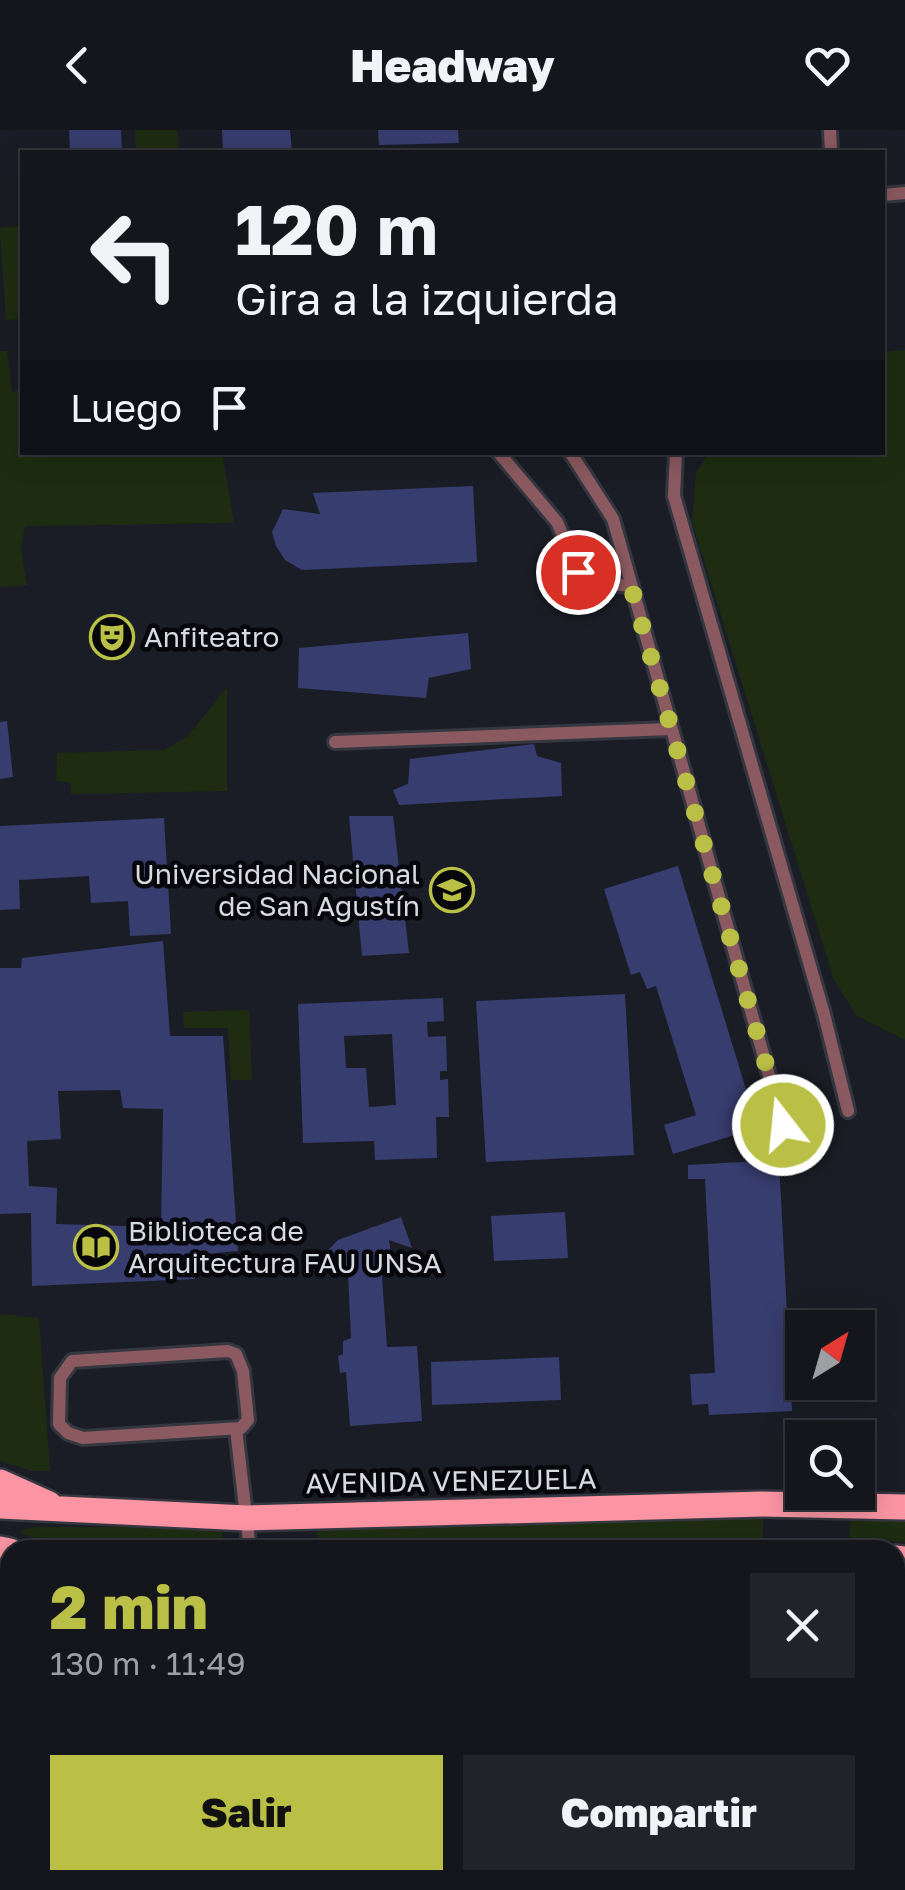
<!DOCTYPE html>
<html lang="es">
<head>
<meta charset="utf-8">
<style>
  body { margin:0; font-family:"Golos Text",sans-serif; background:#212329; color:#f1f3f6; height:100vh; display:flex; flex-direction:column; font-size:38px; white-space:nowrap }
  * { box-sizing:border-box; margin:0 }
  p { font-size:32px; color:#9d9fa3 }
  .icon { flex:none; width:55px; height:55px; fill:none; stroke:currentColor; stroke-width:2; stroke-linecap:round; stroke-linejoin:round }
  .map { position:relative; flex:1; overflow:hidden }
  .side { position:absolute; left:0px; top:1410px; width:905px; height:350px; display:flex; flex-direction:column; background:#14161c; border-radius:30px 30px 0 0; box-shadow:0 5px 25px #0003,0 0 0 2px #33353b }
  .side>* { flex:none }
  .guide { position:absolute; left:20px; top:20px; width:865px; height:305px; border-radius:0px; box-shadow:0 5px 25px #0003,0 0 0 2px #33353b; background:#14161c; color:#f1f3f6; overflow:hidden }
  .needle { width:65px; rotate:37deg }
  .fabs { position:absolute; left:785px; top:1180px; display:grid; gap:20px }
  .fabs a { display:grid; place-items:center; width:90px; height:90px; border-radius:0px; background:#14161c; box-shadow:0 5px 25px #0003,0 0 0 2px #33353b; font-size:50px }
  .pin { position:absolute; display:grid; place-items:center; width:85px; height:85px; color:#fff; margin:-42px; border:5px solid #fff; border-radius:50%; box-shadow:0 2px 10px #0007 }
  .me { position:absolute; width:110px; margin:-55px; rotate:344deg; stroke-linejoin:round; filter:drop-shadow(0 0 8px #0008) }
  .turn { display:flex; align-items:center; gap:35px; height:210px; padding:0 50px; font-size:45px }
  .turn .icon { width:130px; height:130px; stroke-width:2.5 }
  .turn b { display:block; font-size:70px; line-height:85px }
  .then { display:flex; align-items:center; height:95px; padding:0 50px; background:#0003; gap:20px; font-size:38px }
  .round { display:grid; place-items:center; flex:none; width:105px; height:105px; border-radius:0px; background:#212329 }
  .headline { display:flex; align-items:center; justify-content:space-between; height:170px; padding:0 50px }
  h1 { font-size:60px; font-weight:800; line-height:75px; color:#bac045 }
  .primary-button { display:flex; gap:20px; margin-top:auto; padding:20px 50px }
  .primary-button a { flex:1; height:115px; border-radius:0px; background:#bac045; color:#111; font-size:40px; font-weight:800; line-height:115px; text-align:center }
  .primary-button a+a { background:#212329; color:#f1f3f6 }
  header { display:flex; justify-content:space-between; align-items:center; height:130px; padding:0 50px; background:#14161c; font-size:45px; font-weight:800 }
  .map>svg:first-child { display:block }
  .green { fill:#1e2d11 }
  .lines { fill:none; stroke-linecap:round; stroke-linejoin:round }
  .stream { stroke:#0c4f72; stroke-width:9 }
  .building { fill:#383d70; fill-rule:evenodd }
  .service-casing { stroke:#353740; stroke-width:18 }
  .minor-casing { stroke:#353740; stroke-width:25 }
  .secondary-casing { stroke:#353740; stroke-width:25 }
  .primary-casing { stroke:#353740; stroke-width:30 }
  .service { stroke:#8b5a60; stroke-width:12 }
  .minor { stroke:#8b5a60; stroke-width:20 }
  .secondary { stroke:#ca7b87; stroke-width:20 }
  .primary { stroke:#fb95a4; stroke-width:25 }
  .route { stroke:#bac045; stroke-width:18; stroke-dasharray:0 32.4 }
  .labels { text-anchor:middle; stroke-width:9; stroke-linejoin:round; paint-order:stroke }
  .poi-label { font-size:28px; fill:#d8dae1; stroke:#07070b; text-anchor:start }
  .street-label { font-size:28px; fill:#d8dae1; stroke:#07070b }
</style>
</head>
<body>
<header><svg class="icon" aria-label="back" viewBox="0 0 24 24"><path d="M15 5l-7 7 7 7"/></svg>Headway<svg class="icon" aria-label="heart" viewBox="0 0 24 24"><path d="M12 20l-8-8c-3-5 5-10 8-4 3-6 11-1 8 4z"/></svg></header>
<div class="map">
<svg width="905" height="1760" viewBox="0 0 905 1760">
  <rect width="100%" height="100%" fill="#1b1d26"/>
  <path class="green" d="M135 0H177L179 22H136Z
    M22 96V189L6 190 0 98Z
    M905 220V910L857 886 834 850 692 392 696 343 709 323 882 322 883 222Z
    M0 221H7L12 262 22 259V322L222 323 234 393 25 396 21 420 27 455 0 457Z
    M227 557V661L71 664V653L56 651 57 623 165 620 189 605Z
    M249 880 252 950H231L228 898H184L183 882Z
    M0 1184 39 1188 50 1341H31L0 1331Z
    M763 1385V1409L320 1416 316 1396Z
    M851 1388 905 1392V1412L849 1408Z
    M35 1397H222L223 1420C168 1420 67 1429 19 1401Z
    M895 1590 905 1592V1670L895 1685Z
    M766 1750H850L844 1760H762Z"/>
  <g class="lines">
    <path class="stream" d="M895 1501 905 1502
      M0 1541 10 1542"/>
  </g>
  <path class="building" d="M69 0H121L122 22H70Z
    M222 0H290L292 22H223Z
    M378 0H458L459 13 379 15Z
    M473 356 477 432 302 440 285 430 276 416 272 402 283 379 320 384 313 363Z
    M468 503 471 539 429 548 426 568 298 558 299 518Z
    M7 591 13 647 0 649V592Z
    M534 614 537 626 561 633 562 666 399 675 393 660 408 654 410 629Z
    M349 686H393L409 823 362 826Z
    M164 688 171 804 130 806 128 771 91 773 89 746 19 750 20 779 0 780V696Z
    M678 736 751 976 734 981 741 1003 673 1024 664 995 696 985 656 856 647 859 640 842 631 845 604 759Z
    M163 811 170 906H223L238 1121 195 1125V1149L32 1156 31 1083 0 1084V838H21L22 828ZM120 960 123 978 163 979 161 1097 56 1094 57 1058 29 1056 27 1011 61 1009 58 961Z
    M625 864 634 1025 486 1032 476 871Z
    M443 868 444 891 427 892 428 907 446 906 447 941H440V950L448 949 449 987H436L437 1028 375 1030 374 1011 303 1013 298 874ZM392 904 396 975 369 977 366 938H346L344 906Z
    M779 1030 792 1281 709 1285 708 1274 692 1275 690 1244 715 1243 705 1049H688V1035Z
    M565 1082 568 1128 494 1131 491 1086Z
    M401 1087 412 1118 389 1110 392 1128 381 1134 387 1217 417 1216 422 1291 350 1296 346 1242 340 1243 338 1226 343 1224V1211L351 1208 348 1143 330 1144 320 1128 338 1110Z
    M559 1227 561 1270 432 1275 431 1232Z
    M905 1734V1760H885L895 1750Z"/>
  <g class="lines">
    <defs>
      <path id="service" d="M830 0 831 22
        M882 65 905 63
        M498 322 557 392 578 442 594 452 631 456
        M570 322 613 389 783 995
        M676 322 674 366 824 884 848 981
        M335 612 670 599
        M228 1221 236 1224 243 1241 248 1290 241 1298 83 1308 68 1303 59 1294 60 1248 72 1231Z
        M236 1299 250 1420
        M183 1760 187 1750"/>
      <path id="minor" d="M457 1760 461 1750
        M736 1760 739 1750"/>
      <path id="secondary" d="M895 1551 905 1552
        M0 1576 10 1578"/>
      <path id="primary" d="M0 1352 49 1374
        M0 1376 247 1388 762 1374 905 1377
        M0 1419 10 1421
        M895 1428 905 1429"/>
    </defs>
    <use href="#service" class="service-casing"/>
    <use href="#minor" class="minor-casing"/>
    <use href="#secondary" class="secondary-casing"/>
    <use href="#primary" class="primary-casing"/>
    <use href="#service" class="service"/>
    <use href="#minor" class="minor"/>
    <use href="#secondary" class="secondary"/>
    <use href="#primary" class="primary"/>
  </g>
  <g class="lines">
    <path class="route" d="M578 442 594 452 631 456 783 995"/>
  </g>
  <defs>
    <symbol id="theatre-ring" viewBox="-11 -11 22 22"><circle r="9.5" fill="#07070b" stroke="#bac045" stroke-width="1.5"/><path d="M-5-5.5Q0-4 5-5.5V0Q5 5 0 6Q-5 5-5 0ZM-3.3-2.5H-1v1.5H-3.3ZM1-2.5H3.3v1.5H1ZM-2.8 1Q0 5.5 2.8 1Z" fill="#bac045"/></symbol>
    <symbol id="university-ring" viewBox="-11 -11 22 22"><circle r="9.5" fill="#07070b" stroke="#bac045" stroke-width="1.5"/><path d="M0-5L7-2L0 1L-7-2ZM-4 1L0 2.5L4 1V4Q0 6-4 4Z" fill="#bac045"/></symbol>
    <symbol id="library-ring" viewBox="-11 -11 22 22"><circle r="9.5" fill="#07070b" stroke="#bac045" stroke-width="1.5"/><path d="M-6-4Q-3-5.5-.7-3.5V5Q-3 3-6 4ZM6-4Q3-5.5 .7-3.5V5Q3 3 6 4Z" fill="#bac045"/></symbol>
  </defs>
  <g fill-rule="evenodd">
    <use href="#theatre-ring" x="87" y="482" width="50" height="50"/>
    <use href="#university-ring" x="427" y="735" width="50" height="50"/>
    <use href="#library-ring" x="71" y="1092" width="50" height="50"/>
  </g>
  <g class="labels">
    <g class="poi-label">
      <text x="144" y="517">Anfiteatro</text>
      <text x="420" y="754" text-anchor="end">Universidad Nacional<tspan x="420" dy="32">de San Agustín</tspan></text>
      <text x="128" y="1111">Biblioteca de<tspan x="128" dy="32">Arquitectura FAU UNSA</tspan></text>
    </g>
    <g class="street-label">
      <text transform="translate(451 1351) rotate(-1)" y="10">AVENIDA VENEZUELA</text>
    </g>
  </g>
</svg>
<div class="fabs">
<a><svg class="needle" viewBox="-14 -14 28 28"><path d="M0-13l5 13h-10z" fill="#e53935"/><path d="M0 13l5-13h-10z" fill="#9d9fa3"/></svg></a>
<a><svg class="icon" aria-label="search" viewBox="0 0 24 24"><circle cx="10" cy="10" r="6"/><path d="M15 15l6 6"/></svg></a>
</div>
<div class="pin" style="left:578px;top:442px;background:#d93025"><svg class="icon" aria-label="arrive" viewBox="0 0 24 24"><path d="M6 21V4h12l-3 4 3 4H6"/></svg></div>
<svg class="me" style="left:783px;top:995px" viewBox="-20 -20 40 40"><circle r="17" fill="#bac045" stroke="#fff" stroke-width="3"/><path d="M0-11L8 9 0 5-8 9z" fill="#fff"/></svg>
<div class="guide">
<div class="turn"><svg class="icon" aria-label="left" viewBox="0 0 24 24"><path d="M17 20v-9H6M10 6l-5 5 5 5"/></svg><div><b>120 m</b>Gira a la izquierda</div></div>
<div class="then">Luego<svg class="icon" aria-label="arrive" viewBox="0 0 24 24"><path d="M6 21V4h12l-3 4 3 4H6"/></svg></div>
</div>
<section class="side">
<div class="headline"><div><h1>2 min</h1><p>130 m · 11:49</p></div><a class="round"><svg class="icon" aria-label="close" viewBox="0 0 24 24"><path d="M6 6l12 12M18 6L6 18"/></svg></a></div>
<div class="primary-button"><a>Salir</a><a>Compartir</a></div>
</section>
</div>
</body>
</html>
